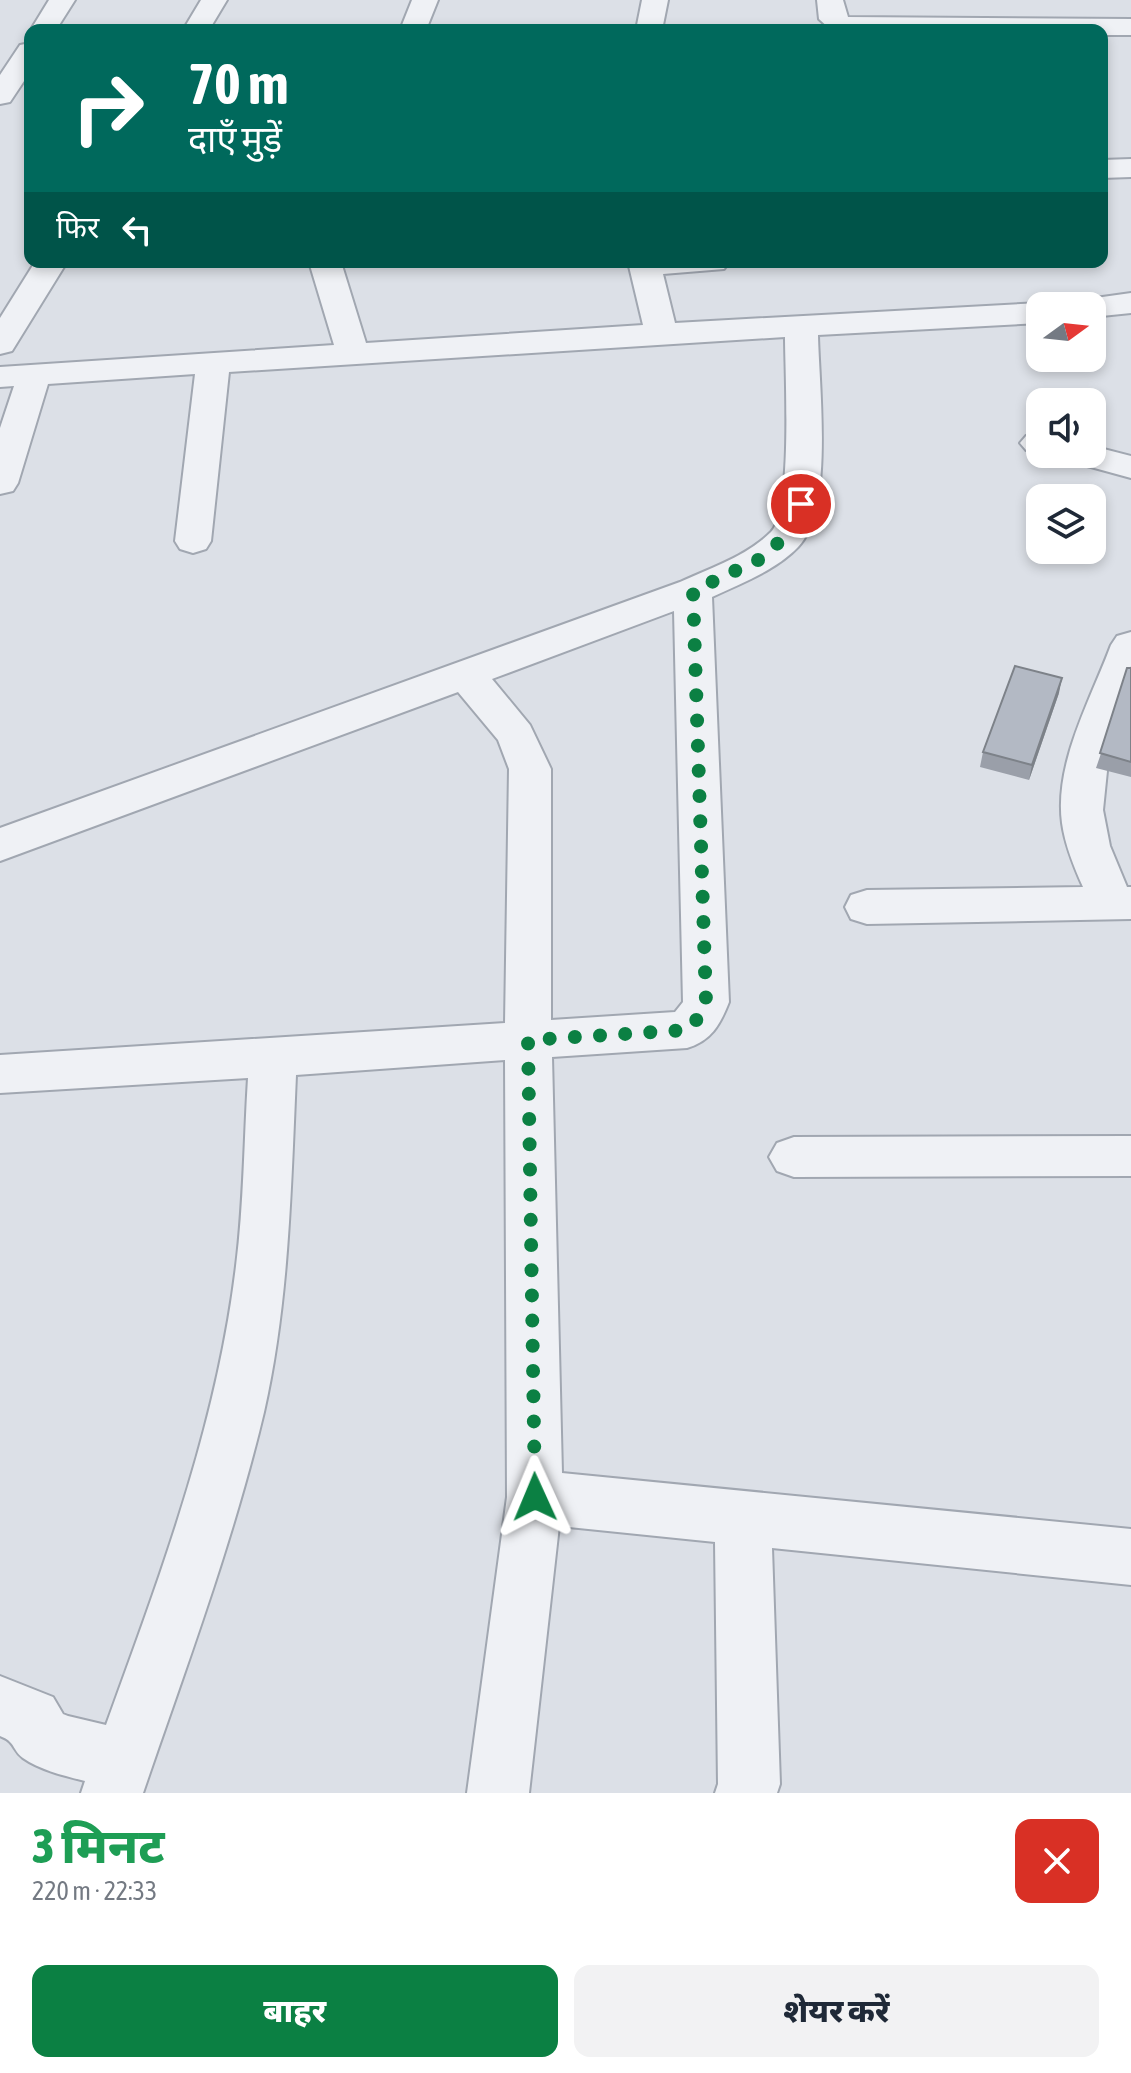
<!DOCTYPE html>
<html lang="hi">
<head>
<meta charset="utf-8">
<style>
  body { margin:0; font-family:"Asap Condensed","Noto Sans Devanagari",sans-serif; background:#f2f2f3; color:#1f2937; height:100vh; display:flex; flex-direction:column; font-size:30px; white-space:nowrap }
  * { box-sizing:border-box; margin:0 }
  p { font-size:26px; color:#747a83 }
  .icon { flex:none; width:44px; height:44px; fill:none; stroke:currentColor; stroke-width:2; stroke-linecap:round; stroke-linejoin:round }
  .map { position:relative; height:1793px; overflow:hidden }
  .details { display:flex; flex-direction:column; background:#fff; flex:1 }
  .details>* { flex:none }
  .banner { position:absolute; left:24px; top:24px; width:1084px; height:244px; border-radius:16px; box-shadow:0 4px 12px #0003; background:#00695c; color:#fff; overflow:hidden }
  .needle { width:52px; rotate:75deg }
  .fabs { position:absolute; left:1026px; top:292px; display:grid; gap:16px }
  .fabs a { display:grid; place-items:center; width:80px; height:80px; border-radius:16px; background:#fff; box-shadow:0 4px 12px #0003; font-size:40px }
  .pin { position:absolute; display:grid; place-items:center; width:68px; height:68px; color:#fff; margin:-34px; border:4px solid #fff; border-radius:50%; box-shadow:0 2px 8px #0007 }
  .me { position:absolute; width:88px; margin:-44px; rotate:359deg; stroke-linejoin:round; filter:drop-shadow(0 0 6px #0008) }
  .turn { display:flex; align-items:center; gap:28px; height:168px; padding:0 32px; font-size:36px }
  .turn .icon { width:104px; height:104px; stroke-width:2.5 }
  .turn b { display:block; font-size:56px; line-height:68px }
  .then { display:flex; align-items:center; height:76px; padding:0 32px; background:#0003; gap:16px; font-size:30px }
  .round { display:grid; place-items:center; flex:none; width:84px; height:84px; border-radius:16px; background:#f2f2f3 }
  .head { display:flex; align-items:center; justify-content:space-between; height:136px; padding:0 32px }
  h1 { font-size:48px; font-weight:800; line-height:60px; color:#1e9e55 }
  .cta { display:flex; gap:16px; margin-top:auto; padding:16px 32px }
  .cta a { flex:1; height:92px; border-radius:16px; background:#0b8043; color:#fff; font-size:32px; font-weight:800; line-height:92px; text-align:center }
  .cta a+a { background:#f2f2f3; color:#1f2937 }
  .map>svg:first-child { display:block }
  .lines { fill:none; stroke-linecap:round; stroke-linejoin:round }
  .minor-casing { stroke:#a1a7b1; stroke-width:4 }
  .minor { fill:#eff1f5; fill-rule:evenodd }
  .wall { fill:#9a9fa9 }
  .shaded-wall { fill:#7d8289 }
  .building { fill:#b3b9c4; stroke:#7d8289; stroke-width:2 }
  .route { stroke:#0b8043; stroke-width:14; stroke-dasharray:0 25.2 }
</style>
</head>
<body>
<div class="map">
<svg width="1131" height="1793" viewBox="0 0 1131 1793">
  <rect width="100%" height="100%" fill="#dce0e7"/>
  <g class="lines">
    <defs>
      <path id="minor" d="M49 0H75L56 30 30 31Z
        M201 0H227L209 30H183Z
        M412 0H438L426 30H400Z
        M642 0H668L662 30H636Z
        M817 0H843L848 17 1131 19V35H1102V30H831L819 19Z
        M30 43V72L10 102 0 104V75L20 45Z
        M1131 159V177L1102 178V160Z
        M35 262H67L12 351 0 354V318Z
        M309 262H341L366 343 643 325 628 262H729L724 269 663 274 675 323 1040 303 1051 306H1040V323L818 335C819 387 834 510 798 547 775 571 741 583 712 597L729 1002C720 1025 711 1041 687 1048L552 1057 562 1473 1131 1529V1585L772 1548 780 1784 777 1793H715L718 1784 715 1542 559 1526 529 1793H467L507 1497 505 1060 296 1075C291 1188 289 1302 264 1412 233 1542 186 1667 143 1793H81L85 1781C65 1776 40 1770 23 1758 12 1750 16 1742 0 1736V1676L53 1697 63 1714 68 1716 106 1725C160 1576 217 1425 236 1266 244 1204 244 1140 248 1078L0 1093V1055L505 1023 509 769 498 740 458 692 0 861V828L680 582C710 568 747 556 771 532 793 509 785 372 785 337L229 372 211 541 206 549 193 553 180 549 175 541 195 374 48 384 18 483 13 491 0 494V428L14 386 0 387V367L334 345ZM674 611 683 1002 675 1012 551 1020V769L530 725 492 679Z
        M1131 293V313L1092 317V306H1077L1081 300Z
        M1040 432V454L1026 450 1020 443 1026 436Z
        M1092 446 1131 456V478L1069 461 1063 454H1092Z
        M1131 632V697L1107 771 1103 810 1110 846 1127 887H1131V919L867 924 851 919 845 907 851 895 867 890 1083 887C1074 867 1065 845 1062 823 1054 763 1091 699 1111 645L1117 636Z
        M1131 1136V1176L794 1177 777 1171 769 1157 777 1143 794 1137Z"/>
    </defs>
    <use href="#minor" class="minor-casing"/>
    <use href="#minor" class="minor"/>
  </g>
  <path class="wall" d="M1131 666V777L1096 768Z
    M1059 693 1029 780 980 767 983 752Z"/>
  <path class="shaded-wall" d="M1062 678 1059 693 1029 780 1032 765Z"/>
  <path class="building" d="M1015 666 1062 678 1032 765 983 752Z
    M1127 668H1131V762L1100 753Z"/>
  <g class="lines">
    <path class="route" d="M535 1497 528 1040 687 1030 700 1016 706 1002 693 591 758 560 791 532 801 504"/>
  </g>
</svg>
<div class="fabs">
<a><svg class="needle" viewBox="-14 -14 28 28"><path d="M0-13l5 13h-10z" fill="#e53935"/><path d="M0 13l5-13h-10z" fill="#747a83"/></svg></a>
<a><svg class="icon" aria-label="sound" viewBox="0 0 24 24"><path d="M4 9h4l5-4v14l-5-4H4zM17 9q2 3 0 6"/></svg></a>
<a><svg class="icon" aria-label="layers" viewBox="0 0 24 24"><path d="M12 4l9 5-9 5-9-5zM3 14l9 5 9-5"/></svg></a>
</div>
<div class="pin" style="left:801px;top:504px;background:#d93025"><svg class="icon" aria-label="arrive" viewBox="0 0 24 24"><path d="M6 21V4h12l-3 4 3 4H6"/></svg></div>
<svg class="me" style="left:535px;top:1497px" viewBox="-20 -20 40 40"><path d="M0-17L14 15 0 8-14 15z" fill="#0b8043" stroke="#fff" stroke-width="4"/></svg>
<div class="banner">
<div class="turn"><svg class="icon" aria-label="right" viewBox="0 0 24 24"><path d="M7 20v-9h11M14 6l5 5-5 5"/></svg><div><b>70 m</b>दाएँ मुड़ें</div></div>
<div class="then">फिर<svg class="icon" aria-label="left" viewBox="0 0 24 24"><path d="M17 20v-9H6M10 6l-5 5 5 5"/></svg></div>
</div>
</div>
<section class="details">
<div class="head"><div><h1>3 मिनट</h1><p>220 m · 22:33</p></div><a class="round" style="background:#d93025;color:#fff"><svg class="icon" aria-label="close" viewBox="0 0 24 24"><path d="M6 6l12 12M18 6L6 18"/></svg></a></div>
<div class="cta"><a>बाहर</a><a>शेयर करें</a></div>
</section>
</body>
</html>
